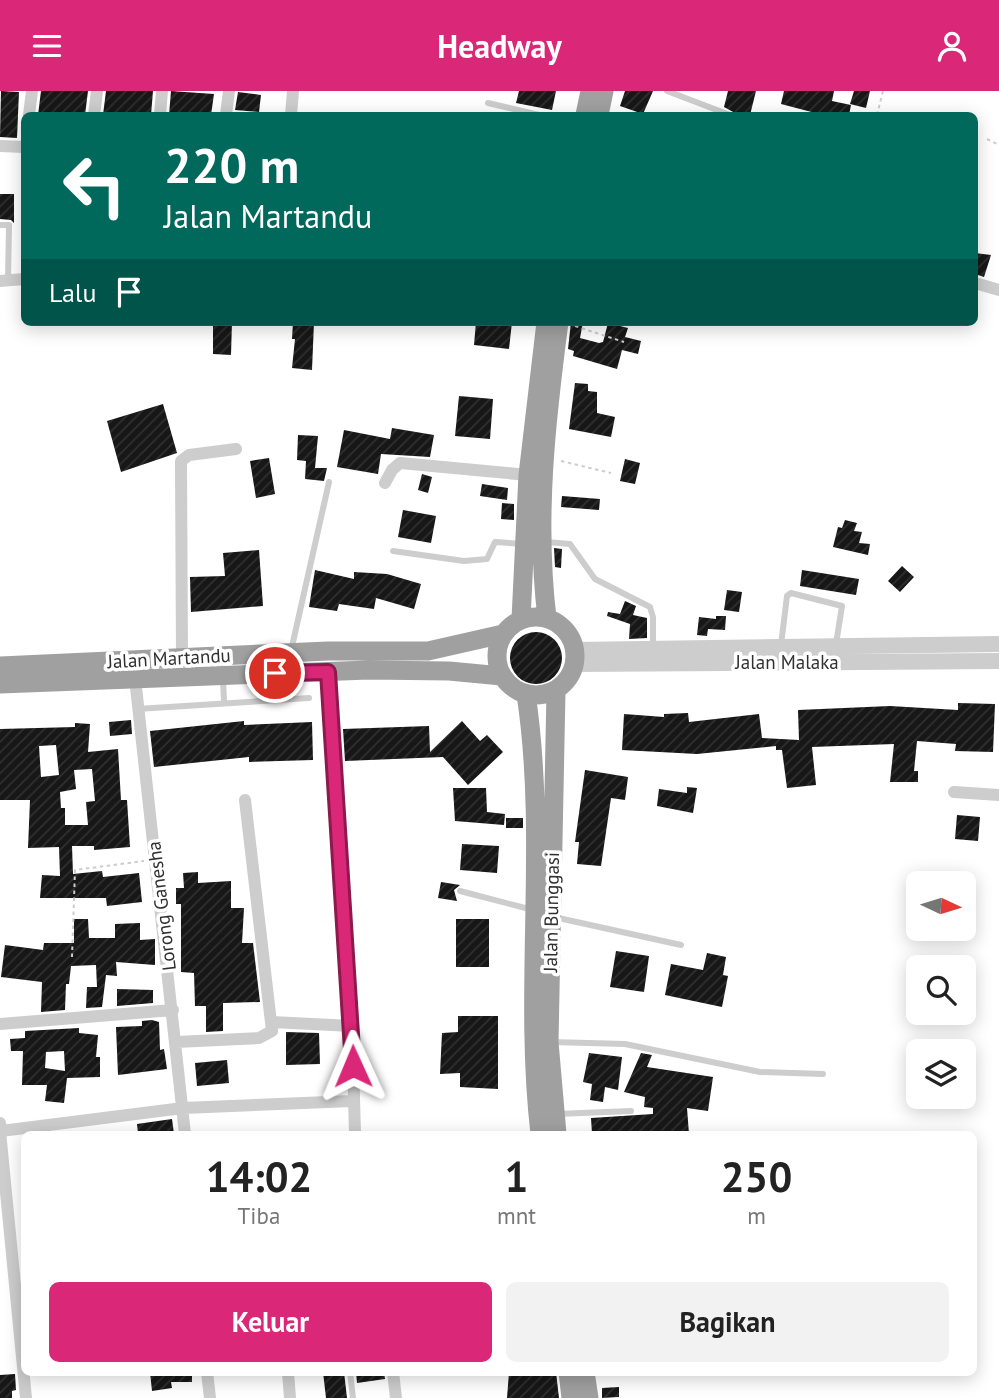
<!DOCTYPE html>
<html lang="id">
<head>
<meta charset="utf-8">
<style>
  body { margin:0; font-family:"PT Sans",sans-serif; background:#f2f2f2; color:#222; height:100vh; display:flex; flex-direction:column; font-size:26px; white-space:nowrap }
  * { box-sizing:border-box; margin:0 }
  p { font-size:23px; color:#767676 }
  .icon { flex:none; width:38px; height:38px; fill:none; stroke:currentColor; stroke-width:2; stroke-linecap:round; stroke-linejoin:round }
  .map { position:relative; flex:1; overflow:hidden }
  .drawer { position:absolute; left:21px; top:1040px; width:956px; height:245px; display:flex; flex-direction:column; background:#fff; border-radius:10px; box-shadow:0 4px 18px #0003 }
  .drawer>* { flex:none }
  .hud { position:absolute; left:21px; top:21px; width:957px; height:214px; border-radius:10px; box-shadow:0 4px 18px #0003; background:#00695c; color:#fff; overflow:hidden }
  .needle { width:46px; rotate:94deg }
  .tools { position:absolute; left:906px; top:780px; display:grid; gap:14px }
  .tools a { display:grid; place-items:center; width:70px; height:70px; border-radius:10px; background:#fff; box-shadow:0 4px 18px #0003; font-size:35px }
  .pin { position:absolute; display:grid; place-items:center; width:60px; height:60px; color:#fff; margin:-30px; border:4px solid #fff; border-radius:50%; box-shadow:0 2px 7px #0007 }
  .me { position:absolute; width:77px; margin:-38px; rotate:359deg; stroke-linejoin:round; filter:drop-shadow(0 0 5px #0008) }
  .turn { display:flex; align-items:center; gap:24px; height:147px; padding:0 28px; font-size:32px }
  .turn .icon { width:91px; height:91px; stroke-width:2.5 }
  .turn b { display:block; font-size:49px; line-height:60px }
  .then { display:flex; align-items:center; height:66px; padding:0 28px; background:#0003; gap:14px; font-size:26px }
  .eta { display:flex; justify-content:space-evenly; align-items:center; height:119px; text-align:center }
  .eta b { font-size:42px; font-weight:700; line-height:49px }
  .primary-button { display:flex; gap:14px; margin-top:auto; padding:14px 28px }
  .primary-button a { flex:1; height:80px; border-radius:10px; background:#db2777; color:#fff; font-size:28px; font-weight:700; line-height:80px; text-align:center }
  .primary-button a+a { background:#f2f2f2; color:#222 }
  header { display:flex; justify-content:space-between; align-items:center; height:91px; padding:0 28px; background:#db2777; color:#fff; font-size:32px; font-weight:700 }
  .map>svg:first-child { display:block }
  .building { fill:url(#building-hatch); fill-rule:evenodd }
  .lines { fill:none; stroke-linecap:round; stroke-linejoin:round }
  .path { stroke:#cdcdcd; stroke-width:2; stroke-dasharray:3.5 3.5; stroke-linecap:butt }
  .service { stroke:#cdcdcd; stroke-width:6 }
  .minor { stroke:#cdcdcd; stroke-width:12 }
  .tertiary { stroke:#cdcdcd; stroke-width:16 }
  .trunk { stroke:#a0a0a0; stroke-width:19 }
  .route-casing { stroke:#8e194d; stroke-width:18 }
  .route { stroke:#db2777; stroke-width:12 }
  .labels { text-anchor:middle; stroke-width:7; stroke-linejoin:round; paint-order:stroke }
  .street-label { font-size:19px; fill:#303030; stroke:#fff }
</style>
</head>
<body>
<header><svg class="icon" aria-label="menu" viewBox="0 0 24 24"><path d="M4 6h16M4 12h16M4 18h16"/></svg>Headway<svg class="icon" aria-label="person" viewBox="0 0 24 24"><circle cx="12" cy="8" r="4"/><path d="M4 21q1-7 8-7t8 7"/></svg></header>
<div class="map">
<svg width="999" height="1307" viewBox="0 0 999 1307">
  <defs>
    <pattern id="building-hatch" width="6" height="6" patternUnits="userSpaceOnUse" patternTransform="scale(1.75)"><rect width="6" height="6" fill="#171717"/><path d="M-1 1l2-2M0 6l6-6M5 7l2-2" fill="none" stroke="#303030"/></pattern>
  </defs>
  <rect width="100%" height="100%" fill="#fff"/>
  <path class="building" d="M1 0 19 1 17 47 0 46Z
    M41 0H88L85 24H38Z
    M106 0H153L151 24H103Z
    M171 0 214 3 211 24H169Z
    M519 0H556L552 19 516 12Z
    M625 0H653L643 23 620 15Z
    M728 0H756L750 24 735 22 724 16Z
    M784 0H834L832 10 851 14 849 24H823L781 13Z
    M854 0H870L866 17 850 13Z
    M238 1 261 4 259 21 235 19Z
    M0 103H14V132L11 129 0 128Z
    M975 162 991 164 984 186 975 183Z
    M213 231H232L231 264 213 263Z
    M293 231H314L312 279 292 277 295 248H292Z
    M476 231H512L509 258 474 254Z
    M571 231H583L580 247 599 252 603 251 608 232 628 237 625 246 641 250 638 263 622 259 617 278 573 265 574 260 568 258Z
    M575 292 588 293V300L597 301V322L615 326 611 346 569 338Z
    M459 305 493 308 490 348 455 345Z
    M163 313 177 362 121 381 107 330Z
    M392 337 434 344 430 366 381 363 378 383 337 376 344 339 390 348Z
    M298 344 318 345 315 377H327L324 390 305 388 306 370 297 369Z
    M269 367 275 403 256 407 250 370Z
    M625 368 640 372 635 393 620 390Z
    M422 383 432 386 428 402 418 399Z
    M482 393 508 397 507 409 480 405Z
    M562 405 600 408 599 419 561 416Z
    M502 412 514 413V429L501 428Z
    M403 419 436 425 431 452 398 446Z
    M845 429 857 432 854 440 862 441 859 452 870 453 868 464 833 456 838 436 842 437Z
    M554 457 562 458 561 477 555 476Z
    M259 459 263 515 191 521 190 486 225 485 223 462Z
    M902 475 914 486 900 501 888 490Z
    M315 479 354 488V481L387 483 421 493 414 518 376 507 374 518 339 513 337 520 309 516Z
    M802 479 859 488 856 504 800 495Z
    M727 499 742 501 739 521 724 519Z
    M625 510 636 515 633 524 647 527V547L629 548 630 533 607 525 608 521 620 523Z
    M716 525H726L725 539 708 538 707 545 697 544 699 526 716 528Z
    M510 567a26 26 0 1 1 52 0a26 26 0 1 1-52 0Z
    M958 612 995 613 993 661 955 660 956 653 917 650 914 680H918V691H890L894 653 812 656 816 694 787 697 782 659H776V655L697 663 622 659 624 623 664 626V623L688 622 689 631 759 623 762 647 799 649 798 619 890 615 958 619Z
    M131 629 132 643 110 645 109 631Z
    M244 630V634L312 631 313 669 249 671V666L154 676 150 640Z
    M462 630 480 650 487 644 503 661 468 694 443 666 345 670 343 638 429 635 430 661Z
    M75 632 90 633 88 661 118 658 121 709H127L130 756 94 759V755H72L73 783 102 780 103 786 139 782 142 811 107 815 106 807H40L42 784 60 785 59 756 28 757 30 709H0V638L75 636ZM56 654 59 684 41 686 39 655ZM92 678 95 710 86 711 88 734H65V717H61L60 701 76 698 74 679Z
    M585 679 628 686 625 709 611 707 601 775 577 773 579 751H575Z
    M687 696 697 697 693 722 657 715 659 698 687 702Z
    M453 697H486L487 721 505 723 504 734 455 730Z
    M957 724 980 726 978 750 955 748Z
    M506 727H523V737H506Z
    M462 753 499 755 497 782 460 779Z
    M198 781V792L231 790V817H244L242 852H253L260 911 223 912V940L206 941V915H195L194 882 181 881V813H176V797H184L183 782Z
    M441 791 460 794 454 799 457 810 438 807Z
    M74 828H88L89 847H115V833L140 832V849L155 848V874L116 871 117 885 106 884 102 916 86 917 87 896H97L96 874 71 875 69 893H66L65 919 41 921 42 891 1 886 5 854 43 859 44 852H74Z
    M456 828H489V876H456Z
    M616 860 649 865 644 901 610 896Z
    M707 862 726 866 723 884 728 885 722 916 665 904 671 873 703 879Z
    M117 898 153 899V912L117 915Z
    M458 925H498V998L460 996V982L440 983 442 942 458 941Z
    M152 929 159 931 160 959 164 958 167 978 118 984 116 936 142 935V930Z
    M79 937V942L98 944 96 966H100V986L67 987 64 1012 45 1010 47 994H22L23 960H11L10 948 25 947V940ZM64 960 65 980 45 977 46 961Z
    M286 941 319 942 320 973 286 974Z
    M589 962 622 966 618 999 605 996 603 1011 590 1009 592 993 583 991Z
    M641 962 652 964 647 976 713 986 708 1020 687 1017 689 1043H592L591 1027 653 1023V1017L644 1016 645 1006 624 1001Z
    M227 969 229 992 197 995 195 972Z
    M172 1028 174 1043H138L137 1033Z
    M150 1281H192V1291H171L172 1297 152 1300Z
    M323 1281H344L347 1307H326Z
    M356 1281H384L385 1288 357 1292Z
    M509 1281H556L559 1307H507Z
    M15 1283 16 1299 12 1300V1307H0V1284Z
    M619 1296V1306L602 1307V1297Z"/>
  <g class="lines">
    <path class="path" d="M877 24 883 0
      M987 48 999 54
      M575 235 624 251
      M561 370 611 382
      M72 866 75 779 144 770"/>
    <path class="service" d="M667 0 730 24
      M488 12 539 24
      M0 134H9L8 190
      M546 451 570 453 595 488 650 516 653 526V556
      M393 460 464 470 487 468 495 451 523 453
      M781 554 787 505 791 502 842 515 836 553
      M291 560 329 391
      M223 589 224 610
      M137 618 309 607
      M460 800 533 819
      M554 826 681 854
      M551 951 625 953 760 981 823 983
      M557 1023 631 1020
      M350 1281 353 1307"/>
    <path class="minor" d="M29 24 32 0
      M94 24 97 0
      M160 24 162 0
      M226 24 229 0
      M291 24 293 0
      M0 55 24 56
      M0 190 24 188
      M975 192 999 199
      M385 392 392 379 400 372 528 384
      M182 566 181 370 189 364 236 358
      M328 581 352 935 355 1043
      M135 587 185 1043
      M954 701 999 704
      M272 931 352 935
      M0 933 173 919
      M176 951 259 947 272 940 245 709
      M0 1032 1 1040 183 1017 352 1010
      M0 1040 26 1307
      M207 1281 210 1307
      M288 1281 290 1307
      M393 1281 396 1307"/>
    <path class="tertiary" d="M575 559 999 553
      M575 573 999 570"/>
    <path class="trunk" d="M585 24 590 0
      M599 24 604 0
      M497 565a39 39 0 1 1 78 0a39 39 0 1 1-78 0Z
      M547 527C535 427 546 330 559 231
      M521 528 528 384 546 231
      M0 575 328 560H428L503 543
      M0 593 369 579 449 580 502 585
      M556 600 549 951 557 1043
      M526 603C548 749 523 897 540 1043
      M568 1281 571 1307
      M585 1281 589 1307"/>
  </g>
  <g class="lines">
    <defs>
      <path id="route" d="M275 582 328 581 353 975"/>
    </defs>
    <use href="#route" class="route-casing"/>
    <use href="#route" class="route"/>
  </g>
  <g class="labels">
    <g class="street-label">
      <text transform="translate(169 567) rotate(-3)" y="7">Jalan Martandu</text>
      <text x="787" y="578">Jalan Malaka</text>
      <text transform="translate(161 815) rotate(-97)" y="7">Lorong Ganesha</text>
      <text transform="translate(551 821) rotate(-89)" y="7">Jalan Bunggasi</text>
    </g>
  </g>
</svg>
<div class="tools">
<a><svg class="needle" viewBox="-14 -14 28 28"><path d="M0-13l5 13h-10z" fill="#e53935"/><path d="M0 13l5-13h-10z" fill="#767676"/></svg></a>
<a><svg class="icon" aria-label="search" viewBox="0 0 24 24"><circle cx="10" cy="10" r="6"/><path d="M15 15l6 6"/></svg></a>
<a><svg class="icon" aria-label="layers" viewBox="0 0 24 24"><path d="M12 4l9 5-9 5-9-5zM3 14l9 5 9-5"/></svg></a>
</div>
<div class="pin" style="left:275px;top:582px;background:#d93025"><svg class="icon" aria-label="arrive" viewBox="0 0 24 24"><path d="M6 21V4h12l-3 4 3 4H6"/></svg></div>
<svg class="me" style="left:353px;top:975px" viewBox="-20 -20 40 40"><path d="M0-17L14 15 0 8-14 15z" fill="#db2777" stroke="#fff" stroke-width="4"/></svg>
<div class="hud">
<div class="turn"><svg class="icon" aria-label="left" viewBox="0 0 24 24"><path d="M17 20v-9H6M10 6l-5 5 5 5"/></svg><div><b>220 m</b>Jalan Martandu</div></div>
<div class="then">Lalu<svg class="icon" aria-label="arrive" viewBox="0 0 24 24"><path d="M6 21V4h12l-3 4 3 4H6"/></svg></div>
</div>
<section class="drawer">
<div class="eta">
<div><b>14:02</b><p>Tiba</p></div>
<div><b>1</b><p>mnt</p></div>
<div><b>250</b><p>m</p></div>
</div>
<div class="primary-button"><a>Keluar</a><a>Bagikan</a></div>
</section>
</div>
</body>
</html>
